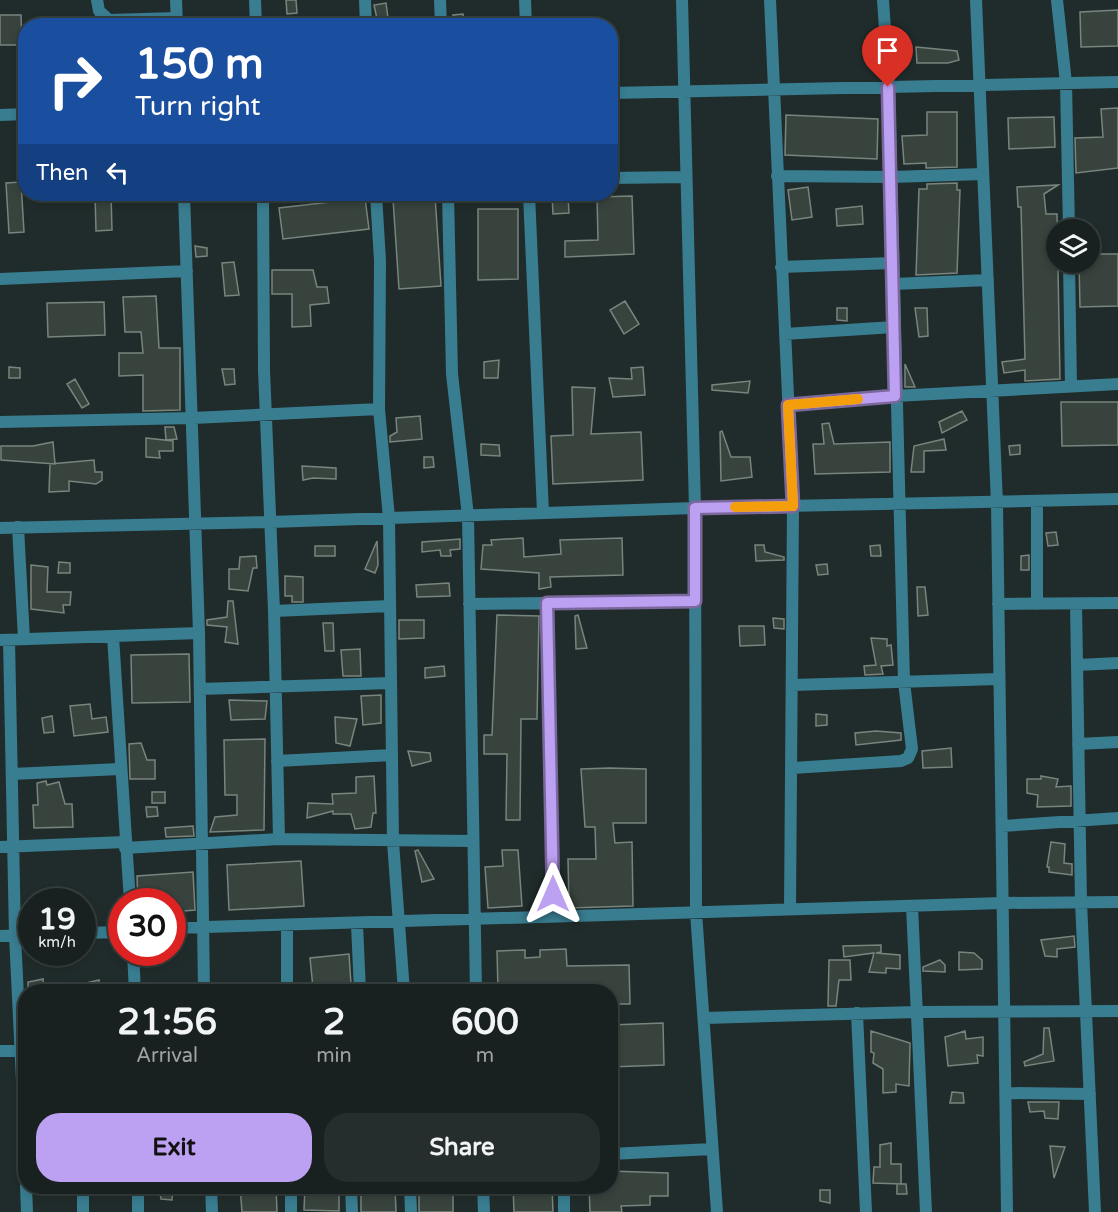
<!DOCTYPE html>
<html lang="en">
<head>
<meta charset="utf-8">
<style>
  body { margin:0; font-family:"Varela Round",sans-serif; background:#252e2d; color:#f1f3f6; height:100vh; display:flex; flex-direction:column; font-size:22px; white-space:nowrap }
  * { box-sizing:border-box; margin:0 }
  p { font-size:20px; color:#9fa3a5 }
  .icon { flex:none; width:33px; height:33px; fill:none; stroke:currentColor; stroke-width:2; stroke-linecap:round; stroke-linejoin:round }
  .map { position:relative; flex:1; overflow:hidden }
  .details { position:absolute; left:18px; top:984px; width:600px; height:210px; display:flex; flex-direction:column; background:#182120; border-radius:24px; box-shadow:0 3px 9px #0003,0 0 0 2px #363e3e }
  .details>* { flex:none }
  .banner { position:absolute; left:18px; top:18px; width:600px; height:183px; border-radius:24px; box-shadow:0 3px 9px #0003,0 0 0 2px #363e3e; background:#1a4fa0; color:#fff; overflow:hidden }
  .buttons { position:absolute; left:1046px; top:219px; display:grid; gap:12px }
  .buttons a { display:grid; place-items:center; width:54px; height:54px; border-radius:50%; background:#182120; box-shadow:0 3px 9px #0003,0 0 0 2px #363e3e; font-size:30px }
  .speed { position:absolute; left:18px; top:888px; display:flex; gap:12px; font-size:30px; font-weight:700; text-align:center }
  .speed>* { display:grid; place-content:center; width:78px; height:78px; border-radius:50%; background:#182120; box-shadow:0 3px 9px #0003,0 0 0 2px #363e3e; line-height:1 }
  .speed small { font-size:15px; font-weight:400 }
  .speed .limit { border:9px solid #d22; background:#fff; color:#111 }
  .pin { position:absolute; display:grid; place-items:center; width:51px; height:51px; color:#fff; margin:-62px -26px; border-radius:50% 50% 50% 0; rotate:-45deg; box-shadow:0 0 6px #0007 }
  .pin .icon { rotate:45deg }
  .me { position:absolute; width:66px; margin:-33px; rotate:0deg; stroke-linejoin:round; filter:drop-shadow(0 0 4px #0008) }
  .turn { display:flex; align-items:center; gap:21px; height:126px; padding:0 18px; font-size:27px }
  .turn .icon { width:78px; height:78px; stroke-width:2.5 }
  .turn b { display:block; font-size:42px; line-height:51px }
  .then { display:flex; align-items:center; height:57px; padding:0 18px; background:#0003; gap:12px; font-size:22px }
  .eta { display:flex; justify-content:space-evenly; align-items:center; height:102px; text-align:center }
  .eta b { font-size:36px; font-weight:700; line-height:42px }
  .primary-button { display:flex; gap:12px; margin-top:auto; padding:12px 18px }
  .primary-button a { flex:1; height:69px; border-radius:24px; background:#bca0f2; color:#111; font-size:24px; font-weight:700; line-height:69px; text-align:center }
  .primary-button a+a { background:#252e2d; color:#f1f3f6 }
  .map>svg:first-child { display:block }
  .building { fill:#38433d; stroke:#78847e; stroke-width:1.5 }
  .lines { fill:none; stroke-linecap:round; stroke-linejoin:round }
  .minor { stroke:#397d91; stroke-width:12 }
  .route-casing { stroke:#7a689d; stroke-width:15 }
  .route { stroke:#bca0f2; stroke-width:10 }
  .slow { stroke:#f59e0b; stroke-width:10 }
</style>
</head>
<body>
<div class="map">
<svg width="1118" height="1212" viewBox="0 0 1118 1212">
  <rect width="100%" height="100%" fill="#202c2b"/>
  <path class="building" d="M286 0H296L297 13 287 14Z
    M386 3 388 18 377 19 374 5Z
    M1118 10V46L1081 47 1080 12Z
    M463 14 464 24H453V15Z
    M0 15H21L22 45H0Z
    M916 47 957 51 959 60 948 63H917Z
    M1118 108V168L1076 173 1075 138 1103 137 1101 109Z
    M927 112H957V167L926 168V163L904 164 902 136 927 135Z
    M786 115 878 119 877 159 785 155Z
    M1054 117 1055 147 1009 149 1008 118Z
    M21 182 24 232 9 233 6 183Z
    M957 183V190H960L957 273 916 275 919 189H927V184Z
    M1058 185 1044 194 1046 214H1057L1060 379 1025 381V370L1004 373 1002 362 1025 359 1021 207H1018L1017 187Z
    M808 187 812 217 792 220 788 190Z
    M95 194H111L112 230 96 231Z
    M568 195 569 213 553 214 552 196Z
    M435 196 441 286 399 289 393 199Z
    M632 196 634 254 565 257V241L598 240 597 197Z
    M365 198 369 229 283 239 279 208Z
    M862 206 863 224 837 226 836 209Z
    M478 209H518V279L478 280Z
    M195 246 207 248V256L196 257Z
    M1089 254H1118V306L1080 307 1079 262H1089Z
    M234 262 239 295 225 296 222 263Z
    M272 270H313L317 287H327L329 303 310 305 311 326 292 327V294H272Z
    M156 296 159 348H180V410L143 411V375L119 376V353H143L141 332H125L123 297Z
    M625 301 639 324 624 334 610 310Z
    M104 302 105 335 48 337 47 303Z
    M837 308H847V321L837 320Z
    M915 308H927L928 336 919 337Z
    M499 360 498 378H484V362Z
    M905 364 915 387H905Z
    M9 367 20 368V378H9Z
    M643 367 645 395 613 397 609 378 632 379 631 368Z
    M222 369H234L235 384 225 385Z
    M75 379 89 404 82 408 67 384Z
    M750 381 748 393 712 390V385Z
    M572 387 595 388 591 434 641 432 643 480 553 484 551 436 573 435Z
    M1061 402H1118V445L1062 446Z
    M962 411 967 420 942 433 939 422Z
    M420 416 422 439 390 442V436L397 432 396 418Z
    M829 423 834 444 890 442V472L815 474 813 444H824L822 424Z
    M165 427H174L177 439 166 440Z
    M722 431 731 457H750L752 477 721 481 720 432Z
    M146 438 173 441V451H159L160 458 146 457Z
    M944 439 946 450 924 451V472H911L914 446Z
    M53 442 55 464 1 460V446H33Z
    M481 444 499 445 500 456 481 455Z
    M1020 445V454L1010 455 1009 446Z
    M424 457H433L434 467 424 468Z
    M94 460 95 472H102V480L96 484 69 481V491L49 492 50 464Z
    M302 466 336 468V479L313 478 303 480Z
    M1056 532 1058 545 1048 546 1046 533Z
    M523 538 524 557 561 554 560 540 622 538 623 575 550 577 551 587 539 589V573L481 569 483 545H492L491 540Z
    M460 539V549L450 550 451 556H441L440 550 422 552V542Z
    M377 541 378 565 375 573 365 569Z
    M755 545H764L765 552 784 557V560L756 561Z
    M880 545 881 556H871L870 546Z
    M315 546H335V556H315Z
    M1029 555V570H1021V556Z
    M256 556 257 568H253L248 591 229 589V569H239L240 557Z
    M59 562 70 563V573H58Z
    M827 564 828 574 818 575 816 565Z
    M31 565 48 567 47 592H71L70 605H63L64 613 31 609Z
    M285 576 303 577V602H292V596H285Z
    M449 583 450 596 417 597 416 585Z
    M917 587H925L928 615 918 616Z
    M228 601H233L238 644 225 642 227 627 207 625V620L227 617Z
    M497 615 539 616 537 719H521L520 820H506L507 754H484V735H492Z
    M578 615 587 648 576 649 575 616Z
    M773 618 784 619V629L774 628Z
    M399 620H424V638L399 639Z
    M323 623H333L334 651H325Z
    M739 626H764L765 645 740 646Z
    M871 638 887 639V646L891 645 893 665 881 666 883 674 865 675 864 666 876 665Z
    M360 649 361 676H343L341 650Z
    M189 654 190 702 132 703 131 655Z
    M444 666 445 676 425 678V668Z
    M381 695V723L363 725 361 696Z
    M229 700 267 701 265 719 231 720Z
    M90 704 92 719 106 717 108 732 74 736 70 706Z
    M816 714 827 715V725L816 726Z
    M52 716 54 732 44 733 42 718Z
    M335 717 357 719 350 746 336 743Z
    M876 731 901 733V740L856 745 855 733Z
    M265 739 264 830 210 832 215 817 237 815V795H225L224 740Z
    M141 743 147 760H155V779H130L129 744Z
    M951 748 952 767 923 768 922 751Z
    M408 751 430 753 431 761 412 766Z
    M609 768 646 769V823H613L615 843 632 842 633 906 569 908 568 859H596L595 827H585L581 769Z
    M374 776 376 813H373L371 827 355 829 351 814H333V811L307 818 308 803 333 804 332 794 356 793V777Z
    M1041 776 1058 779 1056 787 1071 786V806L1037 807 1038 795 1027 793V779H1041Z
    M46 781 47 785 59 782 65 804H72L73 827 34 828 33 805H38L37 783Z
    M152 792H165V803H152Z
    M146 807H157L158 816 147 817Z
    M193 826 194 836 166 837 165 828Z
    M1051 842 1065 844 1064 863 1072 864V875L1049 872V867H1047Z
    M418 850 434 879 422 882 415 851Z
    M502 850H518L522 906 488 908 485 867 503 866Z
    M301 861 304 906 229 910 227 865Z
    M193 872 195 910 172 912V902H138L137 876Z
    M1074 936 1075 947 1057 949V957L1045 956 1041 940Z
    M881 945V952L876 953 900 955V969L886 968V973L869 972 874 953 844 957 843 946Z
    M566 949 567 966 629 965 630 1004H610V992H579V989L498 991 497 951 525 950V958L540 957V950Z
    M959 952 974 953 982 960V969L959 970Z
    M349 954 351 984 313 988 310 958Z
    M829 960H850L851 980H839L836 1006H828Z
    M940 960 945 965V972L923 971V967Z
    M43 979 44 992H28V982Z
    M99 980 100 992H87L86 983Z
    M663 1023 664 1065 610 1067V1025Z
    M1044 1028H1049L1054 1061 1025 1066 1024 1062 1043 1054Z
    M871 1031 910 1043 909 1086 896 1084V1092L883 1093V1069L873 1063 874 1053 871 1052Z
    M965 1031 966 1039 983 1037V1056L977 1055 978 1063 948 1066 945 1037Z
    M952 1092 963 1093 964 1103H950Z
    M1028 1102H1059L1058 1119 1045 1118 1044 1111 1030 1112Z
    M891 1143V1164H901V1184L873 1183 874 1167H880V1145Z
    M1050 1146 1065 1147 1054 1178Z
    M610 1171 668 1173V1196H650V1205L621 1206 622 1212H590L589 1186H610Z
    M897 1184H906L907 1194H897Z
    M240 1186H276L277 1212H242Z
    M305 1186H339V1211L304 1210Z
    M361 1186H395L396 1212H361Z
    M419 1186H453V1212H419Z
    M513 1186H552L553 1212H514Z
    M173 1187 172 1200 161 1199 159 1188Z
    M820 1190H830V1203L820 1201Z"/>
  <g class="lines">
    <path class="minor" d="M97 0 99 11 109 20 177 18
      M176 0 177 26
      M255 0 256 26
      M365 0 366 26
      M440 0 441 26
      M525 0 526 26
      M682 0 695 508 696 912 717 1212
      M770 0 793 506 790 909
      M976 0 997 504 1007 1212
      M1057 0 1066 83 1069 230
      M610 93 1118 82
      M0 115 26 114
      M777 176 891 177 983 174
      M610 178 686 177
      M184 194 199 633 204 992
      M263 194 264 370 274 611 279 839
      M376 194 380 261 379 409 389 518 393 842 404 992
      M448 194 452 374 468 516 476 992
      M529 194 543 513
      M1069 262 1071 386
      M781 267 892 263
      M0 279 187 271
      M893 284 988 280
      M785 334 894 327
      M788 405 895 396 1118 384
      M0 422 193 418 379 409
      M1037 502V604
      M18 527 24 639
      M0 528 270 522 695 508 1118 499
      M547 603 553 917
      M469 604 695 601
      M998 604 1118 603
      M1076 604 1081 902 1095 1212
      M274 611 390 606
      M113 636 130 902
      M0 640 199 633
      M9 640 15 935 26 1164
      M1077 665 1118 663
      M792 685 999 679
      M200 689 391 683
      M1078 744 1118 742
      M277 761 392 755
      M793 768 901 761 908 758 912 749 904 682 889 87 883 0
      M12 774 120 769
      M1002 826 1118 818
      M0 847 125 842
      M125 848 279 839 472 841
      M912 906 926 1212
      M357 924 360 992
      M172 928 1003 903 1118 902
      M82 933 122 932
      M0 936 32 935
      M133 952 135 992
      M287 992V927
      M857 1013 866 1212
      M704 1018 917 1012 1118 1011
      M0 1051H26
      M1006 1093 1090 1094
      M610 1154 712 1149
      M26 1186 27 1212
      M83 1186V1212
      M138 1186V1212
      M211 1186 212 1212
      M291 1186V1212
      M351 1186 352 1212
      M410 1186 411 1212
      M483 1186 484 1212
      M564 1186V1212"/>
  </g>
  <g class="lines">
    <defs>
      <path id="route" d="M553 894 547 603 695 601V508L793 506 788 405 895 396 888 87"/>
    </defs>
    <use href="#route" class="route-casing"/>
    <use href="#route" class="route"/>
    <path class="slow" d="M735 507 793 506 788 405 858 399"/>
  </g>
</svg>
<div class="buttons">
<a><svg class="icon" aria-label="layers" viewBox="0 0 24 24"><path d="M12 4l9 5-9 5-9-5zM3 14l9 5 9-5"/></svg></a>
</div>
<div class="speed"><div>19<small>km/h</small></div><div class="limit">30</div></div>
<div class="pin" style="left:888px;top:87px;background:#d93025"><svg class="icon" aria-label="arrive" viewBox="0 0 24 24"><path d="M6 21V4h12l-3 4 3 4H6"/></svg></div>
<svg class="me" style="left:553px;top:894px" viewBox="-20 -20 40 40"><path d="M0-17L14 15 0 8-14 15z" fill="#bca0f2" stroke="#fff" stroke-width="4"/></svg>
<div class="banner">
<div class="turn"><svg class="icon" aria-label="right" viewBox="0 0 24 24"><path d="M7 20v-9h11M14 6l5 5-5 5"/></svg><div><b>150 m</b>Turn right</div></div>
<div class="then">Then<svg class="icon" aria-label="left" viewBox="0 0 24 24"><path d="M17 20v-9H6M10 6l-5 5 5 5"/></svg></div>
</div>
<section class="details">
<div class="eta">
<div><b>21:56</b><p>Arrival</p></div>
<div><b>2</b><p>min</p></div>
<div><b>600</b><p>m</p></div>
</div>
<div class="primary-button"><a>Exit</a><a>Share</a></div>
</section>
</div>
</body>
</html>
